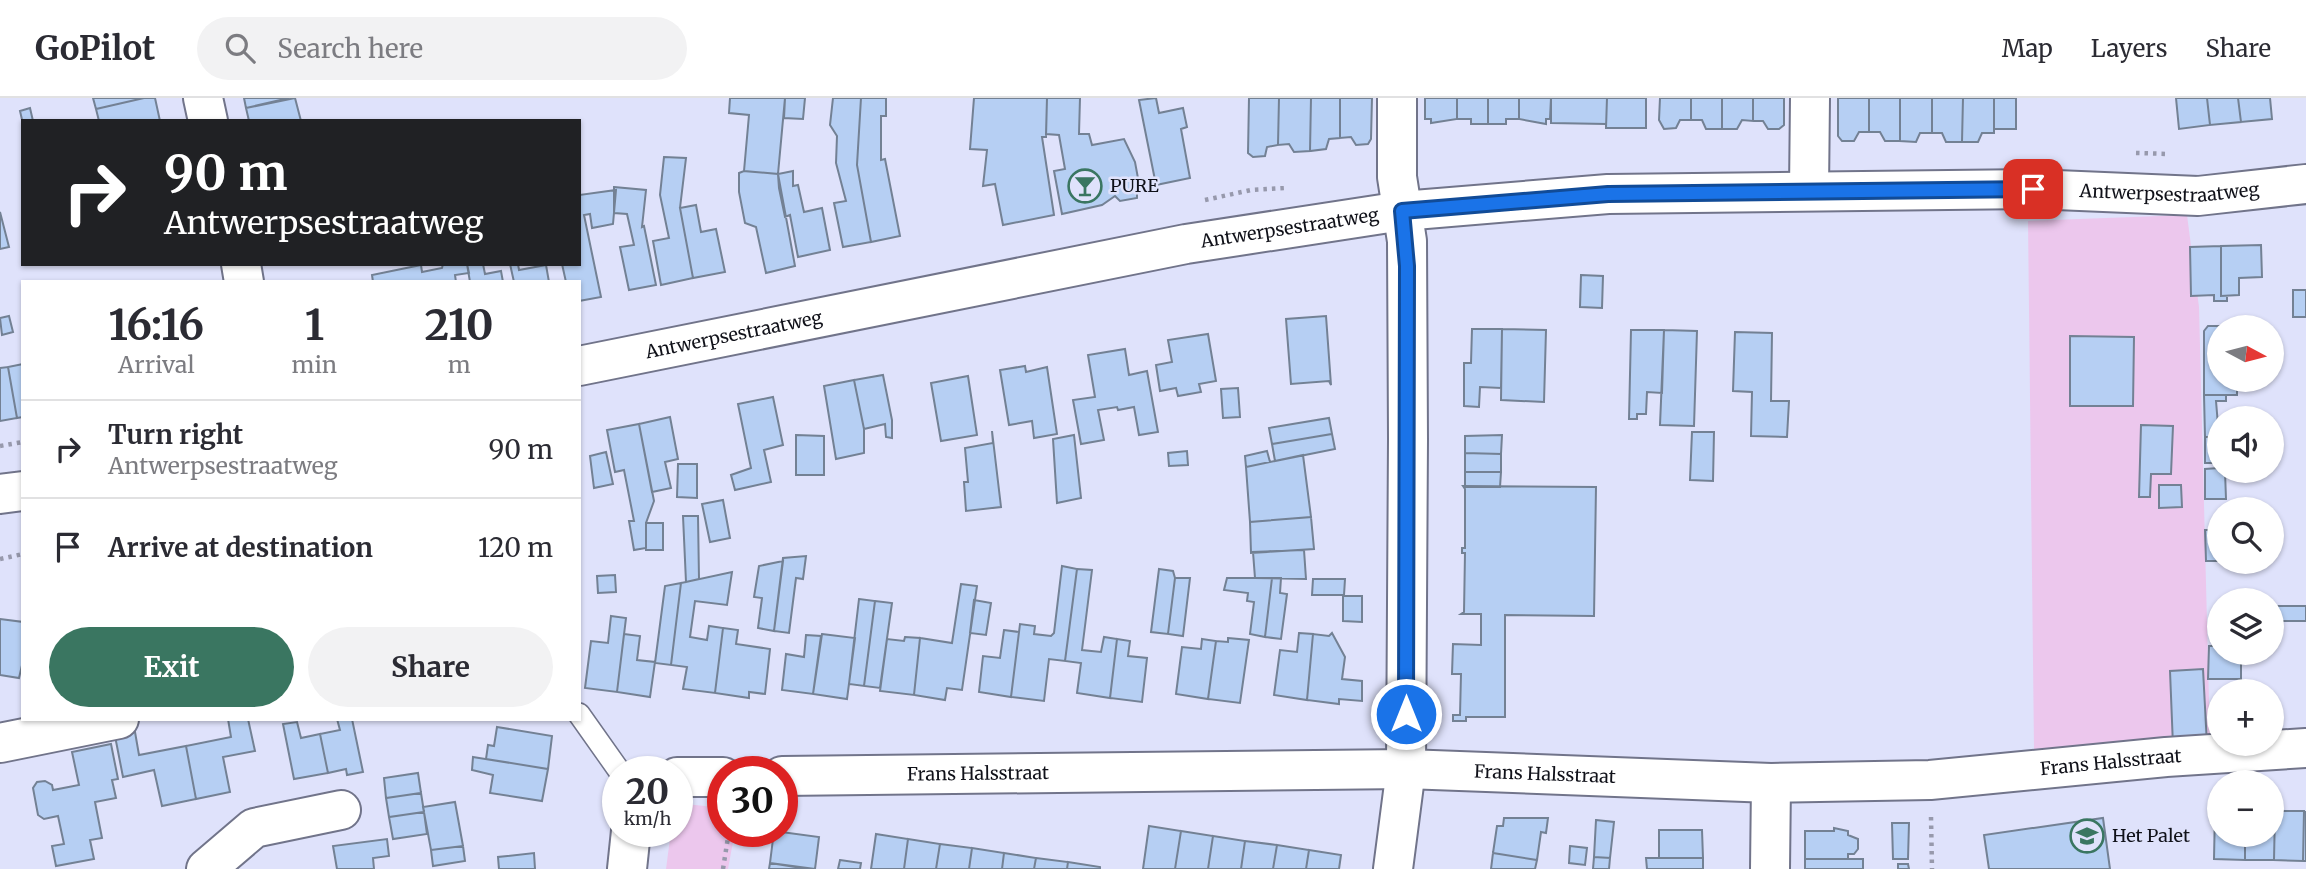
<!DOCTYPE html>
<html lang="en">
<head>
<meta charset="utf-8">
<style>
  body { margin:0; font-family:Merriweather,serif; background:#f2f2f3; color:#2b2b33; height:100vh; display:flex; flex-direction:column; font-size:26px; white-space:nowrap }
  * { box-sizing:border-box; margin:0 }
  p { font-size:23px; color:#7c7c81 }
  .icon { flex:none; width:38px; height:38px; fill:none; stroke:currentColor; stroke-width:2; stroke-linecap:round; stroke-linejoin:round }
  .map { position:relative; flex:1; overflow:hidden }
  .sheet { position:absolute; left:21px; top:182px; width:560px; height:441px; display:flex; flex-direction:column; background:#fff; border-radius:0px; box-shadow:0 2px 5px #0004 }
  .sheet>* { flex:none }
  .top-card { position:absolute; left:21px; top:21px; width:560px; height:147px; border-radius:0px; box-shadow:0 2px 5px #0004; background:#202124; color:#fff; overflow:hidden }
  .needle { width:46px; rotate:97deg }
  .controls { position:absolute; left:2207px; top:217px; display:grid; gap:14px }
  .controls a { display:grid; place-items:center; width:77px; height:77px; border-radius:50%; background:#fff; box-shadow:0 2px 5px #0004; font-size:35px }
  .speed { position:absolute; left:602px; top:658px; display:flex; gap:14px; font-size:35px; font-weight:700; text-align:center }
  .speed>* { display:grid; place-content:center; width:91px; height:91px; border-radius:50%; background:#fff; box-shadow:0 2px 5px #0004; line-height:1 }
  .speed small { font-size:18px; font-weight:400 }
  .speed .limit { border:10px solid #d22; background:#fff; color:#111 }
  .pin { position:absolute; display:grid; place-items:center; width:60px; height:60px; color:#fff; margin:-30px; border-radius:14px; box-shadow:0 4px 10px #0006 }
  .me { position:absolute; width:77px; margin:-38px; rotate:0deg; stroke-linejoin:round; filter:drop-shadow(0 0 5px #0008) }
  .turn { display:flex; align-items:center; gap:24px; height:147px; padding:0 28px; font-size:32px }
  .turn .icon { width:91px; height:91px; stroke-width:2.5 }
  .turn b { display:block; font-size:49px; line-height:60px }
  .eta { display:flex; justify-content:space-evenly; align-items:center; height:119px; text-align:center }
  .eta b { font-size:42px; font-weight:700; line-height:49px }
  .button { display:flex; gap:14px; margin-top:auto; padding:14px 28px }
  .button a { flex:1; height:80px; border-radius:42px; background:#3a7661; color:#fff; font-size:28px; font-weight:700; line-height:80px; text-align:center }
  .button a+a { background:#f2f2f3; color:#2b2b33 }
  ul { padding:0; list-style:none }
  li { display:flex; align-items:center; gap:21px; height:98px; padding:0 28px; border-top:2px solid #e1e1e2 }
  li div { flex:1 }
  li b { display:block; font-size:26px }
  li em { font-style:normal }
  header { display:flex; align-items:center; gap:42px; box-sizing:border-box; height:98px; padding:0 35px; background:#fff; border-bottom:2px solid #e1e1e2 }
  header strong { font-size:33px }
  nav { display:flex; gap:38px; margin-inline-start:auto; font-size:24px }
  .search { width:490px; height:63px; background:#f2f2f3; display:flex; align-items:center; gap:18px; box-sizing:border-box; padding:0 24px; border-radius:38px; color:#7c7c81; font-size:26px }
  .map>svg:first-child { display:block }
  .green { fill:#ecc7ed }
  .building { fill:#b6cff3; stroke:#738194; stroke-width:2 }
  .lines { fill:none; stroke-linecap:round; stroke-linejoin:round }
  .service-casing { stroke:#71748a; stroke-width:24 }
  .minor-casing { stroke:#71748a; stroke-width:42 }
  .tertiary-casing { stroke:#71748a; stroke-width:42 }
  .path { stroke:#9799ac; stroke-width:4.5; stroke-dasharray:3.5 5; stroke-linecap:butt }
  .service { stroke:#fff; stroke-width:21 }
  .minor { stroke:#fff; stroke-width:38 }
  .tertiary { stroke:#fff; stroke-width:38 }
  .route-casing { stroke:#114b97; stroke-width:18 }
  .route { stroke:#1a73e8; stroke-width:12 }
  .labels { text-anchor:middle; stroke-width:5; stroke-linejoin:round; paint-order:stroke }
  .poi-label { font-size:18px; fill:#101119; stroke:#dfe2fb; text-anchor:start }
  .street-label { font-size:18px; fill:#101119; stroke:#dfe2fb }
</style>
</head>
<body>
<header>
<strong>GoPilot</strong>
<div class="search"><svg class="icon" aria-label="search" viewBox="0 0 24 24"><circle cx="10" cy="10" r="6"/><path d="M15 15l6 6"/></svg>Search here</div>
<nav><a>Map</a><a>Layers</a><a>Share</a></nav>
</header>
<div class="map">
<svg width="2306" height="771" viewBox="0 0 2306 771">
  <rect width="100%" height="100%" fill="#dfe2fb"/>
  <path class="green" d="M2187 117 2199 209 2210 643 2034 651 2028 123Z
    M686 706 723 710V733H735L728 771H666L671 733H677V716Z"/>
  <path class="building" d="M93 0H144L96 11Z
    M144 0H155L160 23H99L96 11Z
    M244 0H289L246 10Z
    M295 0 301 23H249L246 10Z
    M730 0H785L778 76 744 73 749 17 729 15Z
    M785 0H805L803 21 784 20Z
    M833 0H861L857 67 871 144 843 149 834 105 846 103 836 65 837 38 830 27Z
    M861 0H886V18H881V62L885 61 900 138 871 144 857 67Z
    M974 0H1047L1046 39H1042L1054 117 1003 127 995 86 983 88 987 52 970 51Z
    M1047 0H1080L1079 36H1089L1092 47 1124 41 1135 64 1140 91H1137V100L1120 103 1115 98 1102 107 1062 116 1054 73 1065 71 1059 37 1046 36Z
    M1156 0 1159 15 1183 10 1187 29 1181 31 1190 80 1156 87 1139 2Z
    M1249 0H1279L1278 47 1267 49 1265 58 1253 59 1248 55Z
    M1279 0H1311L1310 53 1294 54 1289 46 1278 47Z
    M1311 0H1340V40L1329 41 1326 51 1310 53Z
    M1340 0H1372L1371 41 1368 46 1356 47 1351 39 1340 40Z
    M1425 0H1457V21L1431 25V21H1425Z
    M1457 0H1488V26H1471V21H1457Z
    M1488 0H1519V21H1506V26H1488Z
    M1519 0H1551L1550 21H1546V26L1519 21Z
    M1551 0H1607L1606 30V26L1551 25Z
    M1607 0H1646V30H1606Z
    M1660 0H1691V22H1680L1676 30 1664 31 1659 22Z
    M1691 0H1722V31H1706L1702 22H1691Z
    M1722 0H1753V23L1742 22 1737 31H1722Z
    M1753 0H1784V27L1779 31H1768L1763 23H1753Z
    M1838 0H1869V34H1859L1854 43H1842L1838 38Z
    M1869 0H1900V43H1885L1880 34H1869Z
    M1900 0H1932V35H1920L1916 44 1900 43Z
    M1932 0H1963L1962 44H1946L1942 35H1932Z
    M1963 0H1994V35H1982L1978 44H1962Z
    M1994 0H2016V31H1994Z
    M2176 0H2207L2210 27 2179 31Z
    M2207 0H2238L2241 24 2210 27Z
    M2238 0H2270L2272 21 2241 24Z
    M30 10 33 23H23V26L20 13Z
    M664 59 686 60 680 110 693 180 661 187 653 143 669 140 660 97Z
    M744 73 778 76 795 168 766 175 756 129 745 125 739 94V75Z
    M793 73V88L798 87 804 114 822 110 830 152 798 159 790 117 785 119 779 90 778 76Z
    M614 89 646 92 642 129 644 128 656 187 629 192 620 149 634 147 627 116 614 115Z
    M616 92 613 126 592 130 590 116 584 117 601 199 579 203V184H566L562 166H579V97Z
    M696 107 701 134 716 131 725 174 693 180 680 110Z
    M0 114 9 149 0 151Z
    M2261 147 2262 179 2239 180V197L2221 198V148Z
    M2221 148V198H2227V203H2214V197L2191 198 2190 149Z
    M443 166H467L469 175 455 177 456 184H373L372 177 421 167 422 174 442 170Z
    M467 166H483L485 176 501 173 503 184H470Z
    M510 166H518L519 172 546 167 549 184H514Z
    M1581 177 1603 178 1602 210 1580 209Z
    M2293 192H2306V219H2293Z
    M9 218 13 234 2 237 0 220Z
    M1326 218 1331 287 1329 283 1291 286 1286 221Z
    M2208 228H2237L2219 229V282H2237V297H2204V233Z
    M1472 231H1502L1501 290 1480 289 1479 309 1464 308V265H1471Z
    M1502 231 1546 232 1544 304 1501 302Z
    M1631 232H1664L1662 295 1647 294 1646 316H1637V321H1629Z
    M1664 232 1697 233 1694 328 1660 327Z
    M1735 234 1772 235 1771 303H1789L1787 339 1751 338 1752 294 1733 293Z
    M1208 236 1216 283 1199 286 1201 294 1178 298 1176 290 1160 293 1156 267 1172 264 1168 242Z
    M2070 238 2134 239 2133 308H2070Z
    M1125 251 1129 277 1147 273 1158 334 1139 337 1134 309 1118 312 1117 309 1098 312 1104 342 1081 346 1073 302 1095 299 1088 257Z
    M23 266V319L17 320 8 269Z
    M1025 268 1026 274 1047 269 1057 336 1034 340 1032 323 1009 327 1000 272Z
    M8 269 17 320 0 323V270Z
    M883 277 892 322V340L886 339 885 326 864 331 854 282Z
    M968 278 977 337 941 343 931 285Z
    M854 282 864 331V355L836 361 824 288Z
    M1238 290 1240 319 1223 320 1221 291Z
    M2204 297H2226V303H2216L2219 339H2205Z
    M773 299 783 347 764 352 771 384 735 392 731 377 751 370 738 306Z
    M670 319 678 361 665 364 671 390 652 394 639 326Z
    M1329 320 1332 336 1272 346 1269 330Z
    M639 326 654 403 646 425V450L634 452 629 423H634L624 372 615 374 607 332Z
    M2141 327 2173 328 2171 376H2151L2150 399H2139Z
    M992 333 1001 409 966 413 964 384H968L965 350 993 345Z
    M1692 334H1714L1713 383 1690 382Z
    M1332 336 1335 351 1275 363 1272 346Z
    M796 337 824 338V377H796Z
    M1074 337 1081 400 1057 405 1053 341Z
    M1502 337 1501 356 1465 355V338Z
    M2205 339H2219V365H2205Z
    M1187 353 1188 367 1169 368 1168 355Z
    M1267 353 1270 364 1246 369 1245 358Z
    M606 354 613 386 594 390 590 358Z
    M1465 355 1501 356V374H1465Z
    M1303 357 1311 419 1250 424 1246 369Z
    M678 366H697V400L677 399Z
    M2219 370 2225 373 2226 401H2205V371Z
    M1465 374H1501L1500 389H1465Z
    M2159 387H2181L2182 409 2159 410Z
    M1463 388 1596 389 1594 518 1505 517V619H1466V623H1453V617H1460L1461 576H1452L1453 546 1481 547V516H1461L1464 514 1465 455H1462V450H1465V391Z
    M723 402 730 440 710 444 702 406Z
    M683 418H698L699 481 686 484Z
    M1311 419 1314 451 1251 455 1250 424Z
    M646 425H663V452H646Z
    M2205 432H2219V463H2206Z
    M1304 452 1306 481 1255 480 1253 454Z
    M806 458 803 481 796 480 789 535 774 533 783 460Z
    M783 463 774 533 758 530 762 500 754 499 759 468Z
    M1062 468 1077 471 1065 563 1049 561 1044 603 1011 599 1020 526 1035 528 1034 536 1051 538 1054 535Z
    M1077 471 1092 472 1082 552 1101 554 1104 539 1117 541 1110 600 1077 595 1081 565 1065 563Z
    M1159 471 1173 473 1175 480 1168 536 1151 534Z
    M732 474 727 507 695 503 690 539 707 542 709 528 723 530 715 595 683 591 687 569 671 567 681 485Z
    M615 477 616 494 598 495 597 478Z
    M1175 480H1190L1183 538 1168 536Z
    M1227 480H1272L1265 539 1250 536 1254 504 1247 503 1248 495 1224 492Z
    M1272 480H1281L1280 495 1287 496 1281 541 1265 539Z
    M1313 481H1345L1344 497H1312Z
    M681 485 671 567 655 565 665 488Z
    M961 486 977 488 962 592 947 590 945 602 914 597 920 540 952 545Z
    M1343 498H1362V524L1343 523Z
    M859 501 875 503 864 588 849 586Z
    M974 502 991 505 986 537 970 535Z
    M875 503 892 505 880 590 864 588Z
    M2272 508H2306V523H2272Z
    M611 518 626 520 617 594 585 590 591 543 608 545Z
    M0 521 23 524V563L19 580 0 577Z
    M723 530 738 532 736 546 770 551 765 596 749 594V600L715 595Z
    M1004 532 1019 534 1011 599 979 594 983 558 1000 560Z
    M1299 535 1313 536 1307 602 1274 597 1280 552 1297 554Z
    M1332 535 1345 559 1342 581 1362 583V603L1339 601V606L1307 602 1313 536 1329 538Z
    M624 536 640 538 637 562 655 564 650 599 617 594Z
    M822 536 855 540 847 601 813 596Z
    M806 537 821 538 813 596 782 592 786 556 804 559Z
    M905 539 920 540 914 597 880 593 887 541 904 543Z
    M1228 540 1249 542 1240 605 1208 601 1216 543 1228 544Z
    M1117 541 1130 543 1128 558 1147 560 1142 604 1110 600Z
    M1202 541 1216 543 1208 601 1176 596 1182 549 1201 551Z
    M2209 548H2219V555H2241V581H2208Z
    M2203 571 2207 647 2173 648 2170 573Z
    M228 621H248L255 653 223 659 230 694 196 701 186 648 231 639Z
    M337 621H352L363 674 347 677 346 671 328 675 320 636 340 632Z
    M2211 622H2219V638H2211Z
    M297 624 301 640 320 636 328 675 294 681 283 626Z
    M497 629 552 638 548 671 486 661 488 647 494 648Z
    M135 634 139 657 186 648 196 701 162 708 154 672 123 679 115 638Z
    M111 646 118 681 112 682 116 700 95 704 102 740 90 742 94 761 56 768 52 748 64 746 58 718 44 721 38 717 33 690 37 684 45 683 52 687 53 692 79 687 72 654Z
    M473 659 548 671 542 703 490 695 493 677 472 672Z
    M418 675 421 695 386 700 384 680Z
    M421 695 424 714 389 719 386 700Z
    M455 704 463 748 431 752 423 709Z
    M2215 712H2219V737H2245V762L2214 761Z
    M2272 713H2275L2274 762H2245V737H2272Z
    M2275 713H2304L2303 763 2274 762Z
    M424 714 427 736 393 741 389 719Z
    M2304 714H2306V763H2303Z
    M1504 720H1548L1546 735 1541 734 1537 762 1493 755 1497 728H1503Z
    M2103 720 2110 771H1989L1984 737Z
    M1596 722 1614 724 1610 760 1594 759Z
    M1892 725H1909L1908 761H1893Z
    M1149 728 1181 733 1175 771H1143Z
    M1834 730 1848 733V737L1858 741V751L1854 756H1848V761H1805V733H1834Z
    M1659 732H1702L1703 760H1659Z
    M774 733 819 739 815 771 770 765Z
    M1181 733 1213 738 1208 771H1175Z
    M876 736 908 741 904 771H871Z
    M1213 738 1245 743 1241 771H1208Z
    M387 741 389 758 373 760 374 771H337L333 748Z
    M908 741 940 746 936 771H904Z
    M1245 743 1277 747 1273 771H1241Z
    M940 746 972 750 969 771H936Z
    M1277 747 1309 752 1306 771H1273Z
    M463 748 465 763 433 768 431 752Z
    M1570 748 1587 750 1585 767 1569 765Z
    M972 750 1004 755 1002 771H969Z
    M1309 752 1341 757 1339 771H1306Z
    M534 755 535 771H499L498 759Z
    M1004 755 1036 760 1034 771H1002Z
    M1493 755 1537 762 1535 771H1491Z
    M1594 759 1610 760 1609 771H1593Z
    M1036 760 1068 764 1067 771H1034Z
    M1646 760H1703V771H1647Z
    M1805 761H1863V771H1805Z
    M840 762 861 765 860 771H838Z
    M1068 764 1100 769V771H1067Z
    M770 765 808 771H769Z
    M1898 766H1908L1909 771H1898Z"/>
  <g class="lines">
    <defs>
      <path id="service" d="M579 616 620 674"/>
      <g id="minor">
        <path d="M203 0 208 23"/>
        <path d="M1809 92 1810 0"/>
        <path d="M241 166 244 184"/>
        <path d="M0 645 119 621"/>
        <path id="s1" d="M782 678 1406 671 1771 685 1930 682 2166 659 2306 650"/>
        <path d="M677 679H723"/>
        <path d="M206 771 254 730 341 712"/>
        <path d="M627 771 631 733"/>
        <path d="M1393 771 1406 671 1408 341 1407 143 1397 79V0"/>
        <path d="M1770 771 1771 685"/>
      </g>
      <g id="tertiary">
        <path id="s2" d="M579 268 1186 146 1402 113 1608 96 2033 91 2198 98 2306 86"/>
        <path d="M0 396 23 393"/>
      </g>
    </defs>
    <use href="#service" class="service-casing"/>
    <use href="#minor" class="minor-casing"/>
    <use href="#tertiary" class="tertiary-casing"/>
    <path class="path" d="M2136 55 2169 56
      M1205 102 1251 92 1286 90
      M0 348 23 344
      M0 461 23 456
      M1931 719 1932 771
      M723 771 729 733"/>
    <use href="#service" class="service"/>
    <use href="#minor" class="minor"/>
    <use href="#tertiary" class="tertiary"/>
  </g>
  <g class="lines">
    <defs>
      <path id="route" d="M1406 616 1407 168 1402 113 1608 96 2033 91"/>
    </defs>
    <use href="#route" class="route-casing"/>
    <use href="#route" class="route"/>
  </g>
  <defs>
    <symbol id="bar-ring" viewBox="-11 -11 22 22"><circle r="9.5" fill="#dfe2fb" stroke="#3a7661" stroke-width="1.5"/><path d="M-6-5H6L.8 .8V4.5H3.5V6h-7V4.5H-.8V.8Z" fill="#3a7661"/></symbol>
    <symbol id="school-ring" viewBox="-11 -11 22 22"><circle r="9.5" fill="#dfe2fb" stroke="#3a7661" stroke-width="1.5"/><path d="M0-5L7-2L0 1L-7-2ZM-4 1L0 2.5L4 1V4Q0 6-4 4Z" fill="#3a7661"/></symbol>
  </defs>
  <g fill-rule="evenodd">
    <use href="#bar-ring" x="1066" y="69" width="38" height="38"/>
    <use href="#school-ring" x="2068" y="719" width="38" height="38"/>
  </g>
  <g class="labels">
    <g class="poi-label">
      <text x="1110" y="94">PURE</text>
      <text x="2112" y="744">Het Palet</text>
    </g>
    <g class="street-label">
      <text dy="6" stroke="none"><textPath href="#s2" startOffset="1606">Antwerpsestraatweg</textPath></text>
      <text dy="6" stroke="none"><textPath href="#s2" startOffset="724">Antwerpsestraatweg</textPath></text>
      <text dy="6" stroke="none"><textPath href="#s2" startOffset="158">Antwerpsestraatweg</textPath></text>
      <text dy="6" stroke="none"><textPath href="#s1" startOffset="1330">Frans Halsstraat</textPath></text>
      <text dy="6" stroke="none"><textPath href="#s1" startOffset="196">Frans Halsstraat</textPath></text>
      <text dy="6" stroke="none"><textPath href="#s1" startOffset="763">Frans Halsstraat</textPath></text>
    </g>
  </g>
</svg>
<div class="controls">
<a><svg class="needle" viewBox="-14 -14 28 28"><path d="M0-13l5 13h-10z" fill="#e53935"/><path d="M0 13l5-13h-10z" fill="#7c7c81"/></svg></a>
<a><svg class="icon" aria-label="sound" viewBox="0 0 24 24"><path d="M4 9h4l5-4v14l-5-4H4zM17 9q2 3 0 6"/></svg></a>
<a><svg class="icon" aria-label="search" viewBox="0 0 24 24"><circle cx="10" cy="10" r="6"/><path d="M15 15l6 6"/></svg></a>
<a><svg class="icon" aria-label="layers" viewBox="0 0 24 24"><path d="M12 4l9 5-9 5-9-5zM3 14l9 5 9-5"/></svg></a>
<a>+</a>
<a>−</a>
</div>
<div class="speed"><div>20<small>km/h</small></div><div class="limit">30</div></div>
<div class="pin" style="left:2033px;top:91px;background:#d93025"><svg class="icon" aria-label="arrive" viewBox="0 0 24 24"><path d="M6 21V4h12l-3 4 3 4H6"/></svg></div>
<svg class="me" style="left:1406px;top:616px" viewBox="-20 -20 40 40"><circle r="17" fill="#1a73e8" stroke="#fff" stroke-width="3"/><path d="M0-11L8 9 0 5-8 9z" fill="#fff"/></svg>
<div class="top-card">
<div class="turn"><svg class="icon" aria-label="right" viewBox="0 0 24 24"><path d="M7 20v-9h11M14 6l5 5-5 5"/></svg><div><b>90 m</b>Antwerpsestraatweg</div></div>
</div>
<section class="sheet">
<div class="eta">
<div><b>16:16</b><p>Arrival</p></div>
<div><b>1</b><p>min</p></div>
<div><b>210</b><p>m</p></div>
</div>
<ul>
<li><svg class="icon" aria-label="right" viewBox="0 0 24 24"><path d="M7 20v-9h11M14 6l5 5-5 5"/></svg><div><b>Turn right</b><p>Antwerpsestraatweg</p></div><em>90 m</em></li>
<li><svg class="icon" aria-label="arrive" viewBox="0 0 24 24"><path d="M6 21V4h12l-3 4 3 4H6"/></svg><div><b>Arrive at destination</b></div><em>120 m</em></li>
</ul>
<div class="button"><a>Exit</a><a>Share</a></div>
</section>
</div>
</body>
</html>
